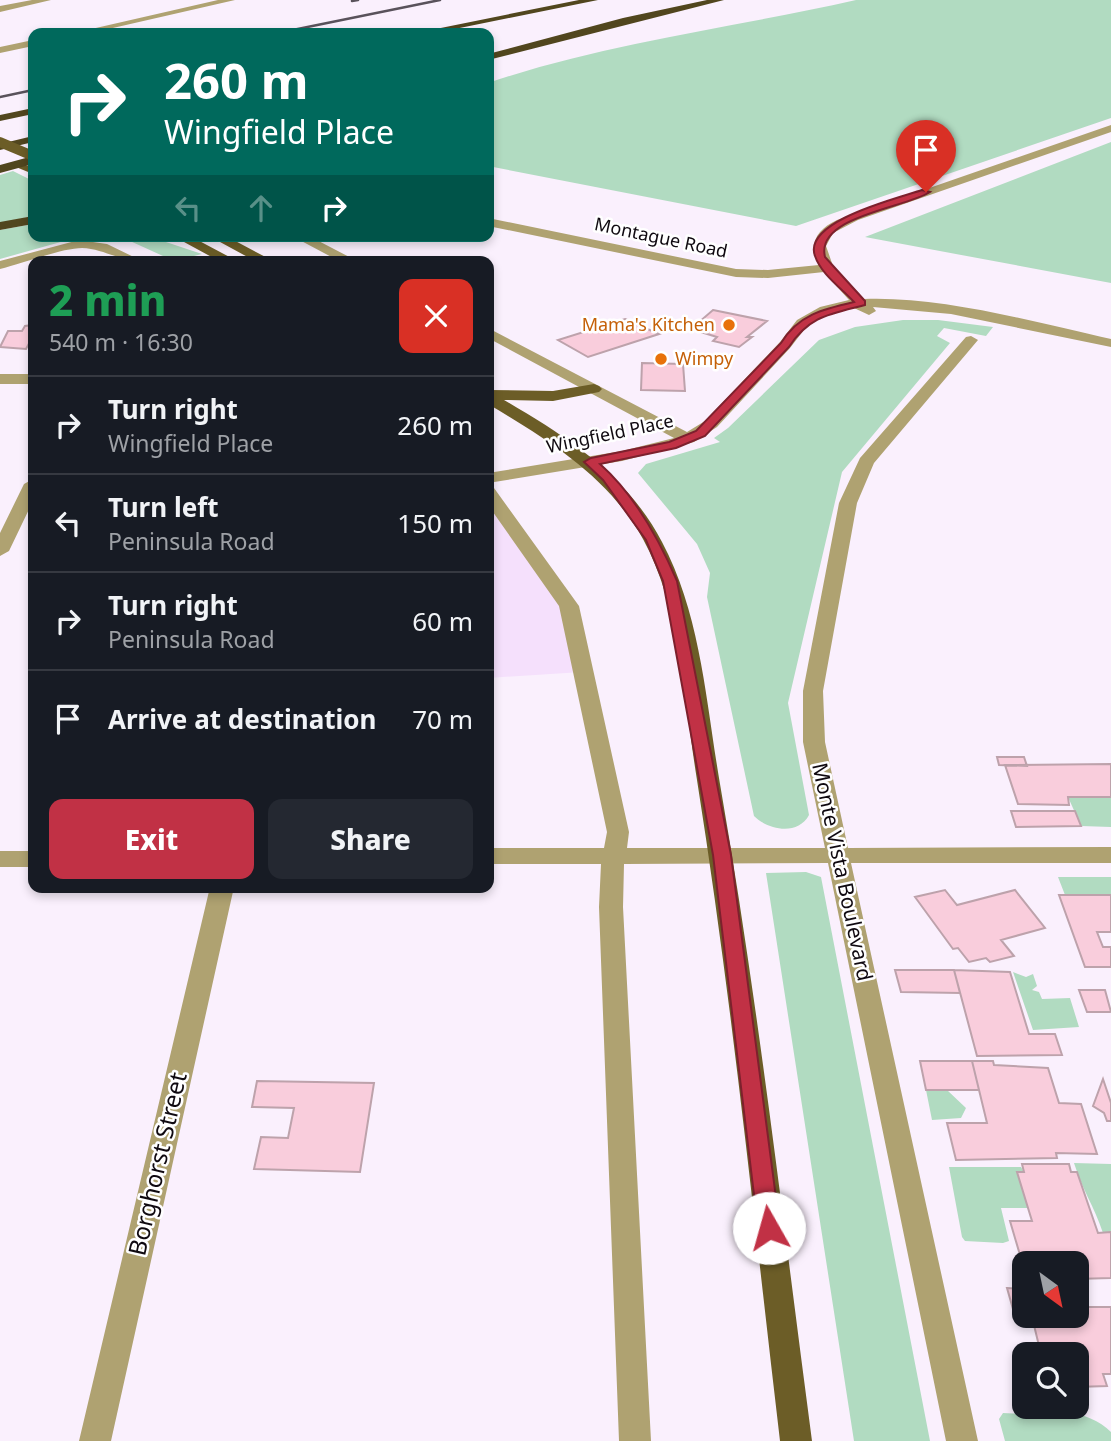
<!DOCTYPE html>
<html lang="en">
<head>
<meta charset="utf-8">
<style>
  body { margin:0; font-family:"Noto Sans",sans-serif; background:#242831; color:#f1f3f6; height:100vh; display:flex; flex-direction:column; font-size:26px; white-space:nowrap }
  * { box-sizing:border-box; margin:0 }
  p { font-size:23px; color:#9ea1a6 }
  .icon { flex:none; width:38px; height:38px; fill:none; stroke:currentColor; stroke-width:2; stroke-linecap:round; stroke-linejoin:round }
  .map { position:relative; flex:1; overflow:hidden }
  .sheet { position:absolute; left:28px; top:256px; width:466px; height:637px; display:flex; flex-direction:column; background:#171b24; border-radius:14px; box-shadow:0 4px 10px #0003 }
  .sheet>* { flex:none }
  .banner { position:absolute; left:28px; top:28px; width:466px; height:214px; border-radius:14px; box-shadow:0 4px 10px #0003; background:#00695c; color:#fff; overflow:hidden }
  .needle { width:46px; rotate:147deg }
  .controls { position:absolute; left:1012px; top:1251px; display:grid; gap:14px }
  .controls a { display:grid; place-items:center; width:77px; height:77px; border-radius:14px; background:#171b24; box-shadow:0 4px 10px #0003; font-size:35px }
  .pin { position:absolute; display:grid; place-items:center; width:60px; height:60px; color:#fff; margin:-72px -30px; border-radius:50% 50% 50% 0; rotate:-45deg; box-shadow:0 0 7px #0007 }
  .pin .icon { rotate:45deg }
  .me { position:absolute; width:77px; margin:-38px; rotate:353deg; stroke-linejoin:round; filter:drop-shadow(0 0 5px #0008) }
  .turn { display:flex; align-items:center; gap:24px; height:147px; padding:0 21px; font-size:32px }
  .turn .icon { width:91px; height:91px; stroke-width:2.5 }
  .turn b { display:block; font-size:49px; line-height:60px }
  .lanes { display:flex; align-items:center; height:66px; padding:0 21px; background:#0003; justify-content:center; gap:35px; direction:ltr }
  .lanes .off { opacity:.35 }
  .round { display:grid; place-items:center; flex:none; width:74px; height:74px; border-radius:14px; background:#242831 }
  .head { display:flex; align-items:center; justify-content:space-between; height:119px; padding:0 21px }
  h1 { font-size:42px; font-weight:800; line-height:52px; color:#1e9e55 }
  .cta { display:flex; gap:14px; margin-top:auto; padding:14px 21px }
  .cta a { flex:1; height:80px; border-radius:14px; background:#c13145; color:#fff; font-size:28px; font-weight:800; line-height:80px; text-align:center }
  .cta a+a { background:#242831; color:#f1f3f6 }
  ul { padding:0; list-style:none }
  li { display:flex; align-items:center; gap:21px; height:98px; padding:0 21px; border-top:2px solid #363941 }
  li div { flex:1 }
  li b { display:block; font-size:26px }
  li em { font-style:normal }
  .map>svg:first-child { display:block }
  .built { fill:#f5e0fc }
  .green { fill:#b1dbc1 }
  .building { fill:#f9cddc; stroke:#bda2ab; stroke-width:2 }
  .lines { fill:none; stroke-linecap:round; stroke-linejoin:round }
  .minor { fill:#afa271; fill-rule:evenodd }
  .major { fill:#6c5d27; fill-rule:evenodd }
  .highway { fill:#51461e; fill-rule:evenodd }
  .rail { stroke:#59525b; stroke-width:2.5 }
  .major-bridge { stroke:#6c5d27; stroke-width:10 }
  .route { fill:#c13145; stroke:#7d202d; stroke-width:2 }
  .food-dot { fill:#e8710a; stroke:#fff; stroke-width:2.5 }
  .labels { text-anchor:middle; stroke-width:5; stroke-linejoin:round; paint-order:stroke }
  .far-street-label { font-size:18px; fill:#0f0910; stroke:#fff }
  .far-food-label { font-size:18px; fill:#c56008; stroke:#fff; text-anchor:end }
  .street-label { font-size:21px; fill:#0f0910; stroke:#fff }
  .near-street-label { font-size:24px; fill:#0f0910; stroke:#fff }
</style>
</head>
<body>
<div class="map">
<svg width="1111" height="1441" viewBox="0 0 1111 1441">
  <rect width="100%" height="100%" fill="#faf0fd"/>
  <path class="built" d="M488 495 567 606 582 672 488 678Z"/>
  <path class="green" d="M856 0H1111V118L796 226 488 166V83C608 42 733 28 856 0Z
    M1111 142V283L865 237Z
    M13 171 33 181V216L0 223V175Z
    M33 224V236H114L102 240 75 238 0 259V230Z
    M119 236H148L202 254 174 261Z
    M903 320H938L993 327 986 336 944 328 937 336 950 343 842 472 788 703 809 815C798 836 768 830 754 816L707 597 710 573 697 544 638 473 646 464 720 442 714 438 728 428 819 340 855 327Z
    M1068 797H1111V827L1081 826Z
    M806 872 821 877 930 1441H854L766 873Z
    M1058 877H1111V895H1065Z
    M1013 972 1026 977 1033 974 1037 986 1032 990 1039 992 1042 999 1070 998 1079 1027 1033 1030Z
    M926 1090H947L966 1108 961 1118 932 1120Z
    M1074 1163 1111 1164V1232L1103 1233C1094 1206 1082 1189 1074 1163Z
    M949 1167H1021L1024 1172 1018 1173 1028 1208H1001L1009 1241 1003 1243 965 1241 962 1237Z
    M1003 1413 1041 1415 1042 1419C1062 1405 1095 1416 1111 1432V1441H1005L999 1419Z"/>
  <path class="building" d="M713 310 767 321 747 337H752L739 347 713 341 717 337 691 329Z
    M625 319 659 334 588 357 558 340Z
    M33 325V336L26 349 0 347 8 331H22L25 326Z
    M642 363 683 364 685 391 641 390Z
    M997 757H1024L1027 766 999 765Z
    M1111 764V797H1068L1069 805 1018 804 1005 765Z
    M1011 811H1075L1081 826 1016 827Z
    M945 890 957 905 1015 890 1045 928 1001 940 1014 956 990 962 986 958 969 962 958 948 953 949 915 897Z
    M1059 895H1111V932H1097L1103 947H1111V967H1085Z
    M895 970H954L960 993 901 992Z
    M954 970 1010 972 1029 1034H1055L1062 1055 977 1056Z
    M1079 990H1105L1111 1012H1087Z
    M920 1061H972L979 1090H926Z
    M972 1061H993L994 1065 1048 1068 1059 1103 1081 1104 1097 1154 1056 1153 1057 1158 956 1160 947 1123H987Z
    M1103 1079 1111 1103V1121H1107L1104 1113 1093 1106Z
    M257 1081 374 1083 360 1172 254 1169 261 1137 288 1138 294 1108 252 1107Z
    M1022 1164H1069L1071 1172H1077L1098 1233 1111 1232V1278L1076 1279V1264H1024V1274H1022L1016 1256 1020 1255 1010 1221H1032L1017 1172H1024Z
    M1007 1288 1024 1289V1316H1076V1307H1111V1374H1103L1107 1386 1076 1387V1354H1041L1032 1317 1015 1316Z"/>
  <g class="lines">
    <path class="minor" d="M32 0H51L0 12V6Z
      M218 0H235L91 33H74Z
      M33 40V46L0 53V47Z
      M1111 125V132L858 220 833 233 826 246 833 266 864 299C941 296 1035 322 1111 339V347L951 314 873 307 876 311 869 315 854 308 830 313 807 326 790 348 717 427 694 442 622 461 488 483V473L622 451 674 438 488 338V328L687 432 705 421 780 342 797 320 820 307 849 300 824 272 768 278 736 277 488 226V218L736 269 768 270 819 265C808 244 816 230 837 220Z
      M292 236H309L357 261H339Z
      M79 240 107 244 142 261C119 261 104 249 82 248 62 248 21 264 0 269V261Z
      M971 336 978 340 874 463 857 503 823 691 825 742 848 848 1111 847V863H851L978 1441H946L828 863 624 864 623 907 651 1441H619L599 907 601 864H488V848H604L607 832 559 606 488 505V487L494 488 579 606 629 832 627 848H825L803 742V691L839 503 860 458 966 337Z
      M0 374H33V384H0Z
      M33 479V501L9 551 0 556V533L24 484Z
      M0 851H33V867H0Z
      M210 887H234L111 1441H79Z"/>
    <path class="major" d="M16 163 33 167V174L16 167Z
      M173 236H190L237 261H219Z
      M209 236H226L273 261H255Z
      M594 384 599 386 602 389 599 392 553 401 504 400C567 437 627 475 662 542 701 615 706 703 720 784 758 1002 783 1222 812 1441H780C754 1221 732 1000 697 780 684 701 682 611 643 539 608 476 548 440 488 404V390L553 391Z"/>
    <path class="highway" d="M579 0H598L435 33H416Z
      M707 0H724L488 60V54L623 18Z
      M33 108V114L0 121V115Z
      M33 136V142L0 150V144Z
      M33 156V164L0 173V165Z
      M33 216V224L0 230V222Z"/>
    <path class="rail" d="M352 1 358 0
      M278 33 440 0
      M0 97 33 90"/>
    <path class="major-bridge" d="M0 142 33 156"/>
  </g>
  <path class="route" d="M922 190 930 192C906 208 815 216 825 257L865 301V305C830 314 809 316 789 347L705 436 676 448 600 464C635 495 659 539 677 581L731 855 780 1228 777 1234 769 1237 761 1234 758 1228 713 855 663 581 646 540 603 480 584 462 591 458 669 442 696 431 781 343C798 315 823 309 854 302 841 288 821 274 815 256 802 221 899 198 922 190Z"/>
  <g class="food-dot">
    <circle cx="729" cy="325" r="7"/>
    <circle cx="661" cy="359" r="7"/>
  </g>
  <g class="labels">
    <g class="far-street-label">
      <text transform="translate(661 238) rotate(12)" y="6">Montague Road</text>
      <text transform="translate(610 434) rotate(-12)" y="6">Wingfield Place</text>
    </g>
    <g class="far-food-label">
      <text x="715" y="331">Mama's Kitchen</text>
      <text x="675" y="365" text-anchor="start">Wimpy</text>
    </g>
    <g class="street-label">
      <text transform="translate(842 872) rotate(78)" y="7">Monte Vista Boulevard</text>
    </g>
    <g class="near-street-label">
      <text transform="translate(158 1164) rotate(-77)" y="8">Borghorst Street</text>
    </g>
  </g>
</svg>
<div class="controls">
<a><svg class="needle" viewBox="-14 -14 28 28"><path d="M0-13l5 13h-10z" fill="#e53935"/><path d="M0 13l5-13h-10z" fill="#9ea1a6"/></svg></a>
<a><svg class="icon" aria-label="search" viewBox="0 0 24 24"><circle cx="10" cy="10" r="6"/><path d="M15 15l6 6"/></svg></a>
</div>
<div class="pin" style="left:926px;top:192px;background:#d93025"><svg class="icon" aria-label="arrive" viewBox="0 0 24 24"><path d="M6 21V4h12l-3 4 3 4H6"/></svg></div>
<svg class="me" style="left:769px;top:1228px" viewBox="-20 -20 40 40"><circle r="19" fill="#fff"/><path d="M0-13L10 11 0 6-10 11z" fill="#c13145"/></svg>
<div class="banner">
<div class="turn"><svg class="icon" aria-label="right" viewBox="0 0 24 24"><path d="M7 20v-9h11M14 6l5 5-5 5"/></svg><div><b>260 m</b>Wingfield Place</div></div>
<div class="lanes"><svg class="icon off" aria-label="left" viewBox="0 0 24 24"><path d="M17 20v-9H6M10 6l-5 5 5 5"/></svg><svg class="icon off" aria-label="ahead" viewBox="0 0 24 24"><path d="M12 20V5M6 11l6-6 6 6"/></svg><svg class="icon" aria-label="right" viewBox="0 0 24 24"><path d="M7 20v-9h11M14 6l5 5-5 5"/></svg></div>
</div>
<section class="sheet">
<div class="head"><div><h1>2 min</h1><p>540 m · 16:30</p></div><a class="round" style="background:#d93025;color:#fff"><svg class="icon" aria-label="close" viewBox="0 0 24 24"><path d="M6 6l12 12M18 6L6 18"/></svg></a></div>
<ul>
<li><svg class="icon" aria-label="right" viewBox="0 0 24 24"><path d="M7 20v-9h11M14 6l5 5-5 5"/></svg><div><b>Turn right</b><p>Wingfield Place</p></div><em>260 m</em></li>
<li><svg class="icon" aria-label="left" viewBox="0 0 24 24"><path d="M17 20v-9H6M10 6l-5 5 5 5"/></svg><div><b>Turn left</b><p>Peninsula Road</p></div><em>150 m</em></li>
<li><svg class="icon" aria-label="right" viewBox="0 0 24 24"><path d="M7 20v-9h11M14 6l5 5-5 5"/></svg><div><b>Turn right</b><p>Peninsula Road</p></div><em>60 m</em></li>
<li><svg class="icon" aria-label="arrive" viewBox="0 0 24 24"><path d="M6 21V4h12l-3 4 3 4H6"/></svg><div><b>Arrive at destination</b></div><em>70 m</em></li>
</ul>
<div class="cta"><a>Exit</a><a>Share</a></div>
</section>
</div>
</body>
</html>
